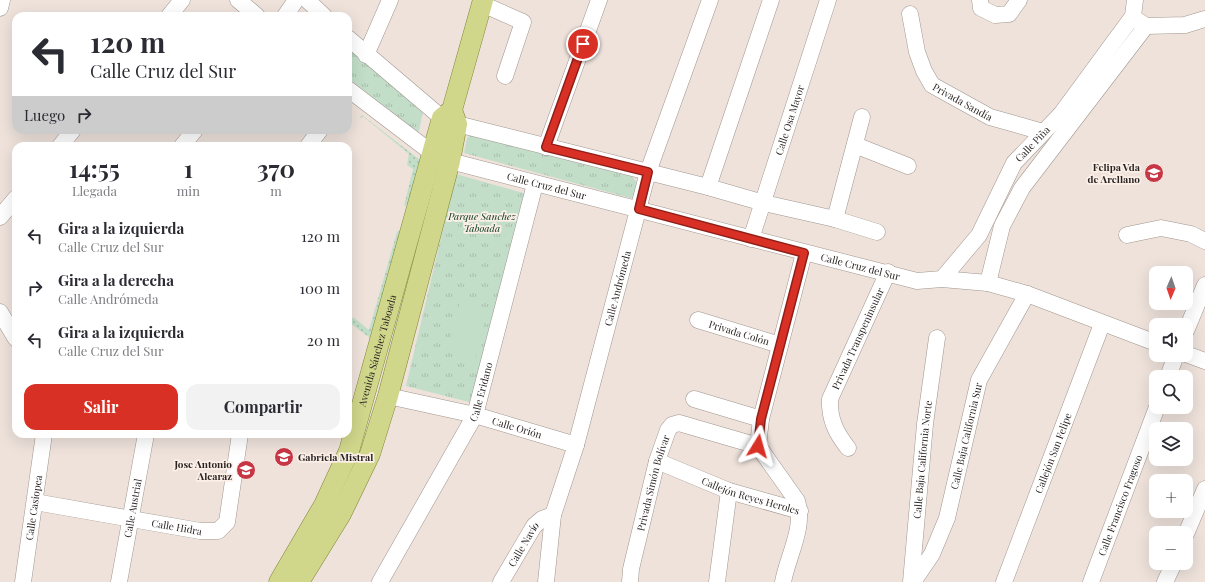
<!DOCTYPE html>
<html lang="es">
<head>
<meta charset="utf-8">
<style>
  body { margin:0; font-family:"Playfair Display",serif; background:#f2f2f3; color:#2b2b33; height:100vh; display:flex; flex-direction:column; font-size:15px; white-space:nowrap }
  * { box-sizing:border-box; margin:0 }
  p { font-size:13px; color:#7c7c81 }
  .icon { flex:none; width:22px; height:22px; fill:none; stroke:currentColor; stroke-width:2; stroke-linecap:round; stroke-linejoin:round }
  .map { position:relative; flex:1; overflow:hidden }
  .details { position:absolute; left:12px; top:142px; width:340px; height:296px; display:flex; flex-direction:column; background:#fff; border-radius:12px; box-shadow:0 4px 16px #0002 }
  .details>* { flex:none }
  .guide { position:absolute; left:12px; top:12px; width:340px; height:122px; border-radius:12px; box-shadow:0 4px 16px #0002; background:#fff; color:#2b2b33; overflow:hidden }
  .needle { width:26px; rotate:182deg }
  .tools { position:absolute; left:1149px; top:266px; display:grid; gap:8px }
  .tools a { display:grid; place-items:center; width:44px; height:44px; border-radius:8px; background:#fff; box-shadow:0 4px 16px #0002; font-size:20px }
  .pin { position:absolute; display:grid; place-items:center; width:34px; height:34px; color:#fff; margin:-17px; border:2px solid #fff; border-radius:50%; box-shadow:0 1px 4px #0007 }
  .me { position:absolute; width:44px; margin:-22px; rotate:8deg; stroke-linejoin:round; filter:drop-shadow(0 0 3px #0008) }
  .turn { display:flex; align-items:center; gap:14px; height:84px; padding:0 12px; font-size:18px }
  .turn .icon { width:52px; height:52px; stroke-width:2.5 }
  .turn b { display:block; font-size:28px; line-height:34px }
  .then { display:flex; align-items:center; height:38px; padding:0 12px; background:#0003; gap:8px; font-size:15px }
  .eta { display:flex; justify-content:space-evenly; align-items:center; height:68px; text-align:center }
  .eta b { font-size:24px; font-weight:700; line-height:28px }
  .button { display:flex; gap:8px; margin-top:auto; padding:8px 12px }
  .button a { flex:1; height:46px; border-radius:12px; background:#d93025; color:#fff; font-size:16px; font-weight:700; line-height:46px; text-align:center }
  .button a+a { background:#f2f2f3; color:#2b2b33 }
  ul { padding:0; list-style:none }
  li { display:flex; align-items:center; gap:12px; height:52px; padding:0 12px }
  li div { flex:1 }
  li b { display:block; font-size:15px }
  li em { font-style:normal }
  .map>svg:first-child { display:block }
  .grass { fill:url(#grass-dots) }
  .park { fill:url(#park-tufts) }
  .garden { fill:#c2dec9 }
  .lines { fill:none; stroke-linecap:round; stroke-linejoin:round }
  .minor-casing { stroke:#a1968f; stroke-width:17 }
  .major-casing { stroke:#818633; stroke-width:21 }
  .minor { stroke:#fff; stroke-width:16 }
  .major { stroke:#d0d68a; stroke-width:20 }
  .route-casing { stroke:#8d1f18; stroke-width:10 }
  .route { stroke:#d93025; stroke-width:7 }
  .labels { text-anchor:middle; stroke-width:3.5; stroke-linejoin:round; paint-order:stroke }
  .street-label { font-size:10px; fill:#292422; stroke:#fcefe8 }
  .poi-label { font-size:10px; font-weight:bold; fill:#292422; stroke:#fcefe8; text-anchor:end }
  .park-label { font-size:10px; font-style:italic; fill:#003618; stroke:#fcefe8 }
</style>
</head>
<body>
<div class="map">
<svg width="1205" height="582" viewBox="0 0 1205 582">
  <defs>
    <pattern id="grass-dots" width="8" height="8" patternUnits="userSpaceOnUse"><rect width="8" height="8" fill="#c2dec9"/><path d="M2 2h.1M6 6h.1" fill="none" stroke="#a7beac" stroke-width="1.8" stroke-linecap="round"/></pattern>
    <pattern id="park-tufts" width="24" height="20" patternUnits="userSpaceOnUse"><rect width="24" height="20" fill="#c2dec9"/><path d="M3 7l-1-3M5 7V3M7 7l1-3M15 17l-1-3M17 17v-4M19 17l1-3" fill="none" stroke="#a7beac"/></pattern>
  </defs>
  <rect width="100%" height="100%" fill="#eee2db"/>
  <path class="grass" d="M362 115 420 160 408 204 404 206 413 169 407 165 409 154 364 117 359 118Z
    M400 230 374 341 350 323 353 317 369 330 397 232Z"/>
  <path class="park" d="M348 47 423 111 419 131 417 132 348 78Z
    M472 134 632 176 637 183 634 199 464 153 467 138Z
    M456 174 527 194 472 407 469 402 406 386Z"/>
  <path class="garden" d="M460 302 488 309 475 358 447 351Z"/>
  <g class="lines">
    <defs>
      <g id="minor">
        <path d="M238 0 257 16"/>
        <path d="M307 0 324 16"/>
        <path d="M980 0 981 8 995 15 1009 14 1019 0"/>
        <path d="M482 4 523 22 505 76"/>
        <path d="M0 8 2 0"/>
        <path id="s1" d="M910 14 917 52 924 71 932 85 990 117 1043 132"/>
        <path d="M169 16 182 0"/>
        <path d="M285 16 296 0"/>
        <path d="M1137 20 1146 26 1185 25 1205 19"/>
        <path d="M348 38 442 118 457 124 708 187 764 203 835 219 877 232"/>
        <path d="M366 55 390 0"/>
        <path id="s2" d="M348 89 432 153 450 161 917 281 942 279 988 283 1027 294 1156 343"/>
        <path d="M855 145 908 166"/>
        <path d="M60 146 73 130"/>
        <path d="M182 146 195 130"/>
        <path d="M308 146 320 130"/>
        <path d="M546 147 599 0"/>
        <path d="M708 187 771 0"/>
        <path d="M0 217 16 198"/>
        <path d="M835 219 862 117"/>
        <path d="M1127 235 1161 228 1191 234 1205 241"/>
        <path id="s3" d="M751 239 828 0"/>
        <path id="s4" d="M942 279 979 235 1014 163 1061 114 1133 16 1135 0"/>
        <path d="M988 283 1002 226 1022 188 1146 26"/>
        <path d="M0 312 16 339"/>
        <path id="s5" d="M698 320 780 345"/>
        <path d="M1186 331 1205 285"/>
        <path d="M1186 354 1205 361"/>
        <path d="M1168 377 1176 355"/>
        <path id="s6" d="M388 396 475 415 576 445"/>
        <path d="M694 399 761 419"/>
        <path id="s7" d="M848 448C836 433 829 419 830 399L888 272"/>
        <path id="s8" d="M657 461 729 491 800 511"/>
        <path id="s9" d="M35 502 200 531H218L227 522 240 434"/>
        <path d="M1186 534 1205 489"/>
        <path id="s10" d="M23 582 44 434"/>
        <path id="s11" d="M119 582 146 434"/>
        <path id="s12" d="M380 582 475 415 535 184"/>
        <path id="s13" d="M501 582 534 526 542 519 553 515"/>
        <path id="s14" d="M546 582 553 515 576 445 648 172 710 0"/>
        <path id="s15" d="M630 582 631 569 657 461 668 430 672 425 679 423 758 446"/>
        <path d="M717 582 729 491"/>
        <path d="M783 582C788 555 805 528 797 501L758 446 761 419 804 253"/>
        <path id="s16" d="M911 582 925 424 937 338"/>
        <path id="s17" d="M913 582 932 554 947 518 979 380 1027 294"/>
        <path id="s18" d="M1004 582 1102 324"/>
        <path id="s19" d="M1091 582 1157 407"/>
        <path d="M1165 582 1174 563"/>
      </g>
      <g id="major">
        <path id="s20" d="M279 582 324 505 349 451 442 118 452 110"/>
        <path d="M299 582 341 514 370 454 388 396 450 161 457 124 452 110 483 0"/>
      </g>
    </defs>
    <use href="#minor" class="minor-casing"/>
    <use href="#major" class="major-casing"/>
    <use href="#minor" class="minor"/>
    <use href="#major" class="major"/>
  </g>
  <g class="lines">
    <defs>
      <path id="route" d="M583 44 546 147 648 172 639 209 804 253 761 419 758 446"/>
    </defs>
    <use href="#route" class="route-casing"/>
    <use href="#route" class="route"/>
  </g>
  <defs>
    <symbol id="school-disc" viewBox="-11 -11 22 22"><circle r="9.5" fill="#c63644" stroke="#fcefe8"/><path d="M0-5L7-2L0 1L-7-2ZM-4 1L0 2.5L4 1V4Q0 6-4 4Z" fill="#fff"/></symbol>
  </defs>
  <g fill-rule="evenodd">
    <use href="#school-disc" x="1143" y="162" width="22" height="22"/>
    <use href="#school-disc" x="273" y="446" width="22" height="22"/>
    <use href="#school-disc" x="235" y="459" width="22" height="22"/>
  </g>
  <g class="labels">
    <g class="street-label">
      <text dy="4" stroke="none"><textPath href="#s1" startOffset="110">Privada Sandía</textPath></text>
      <text dy="4" stroke="none"><textPath href="#s3" startOffset="125">Calle Osa Mayor</textPath></text>
      <text dy="4" stroke="none"><textPath href="#s4" startOffset="164">Calle Piña</textPath></text>
      <text dy="4" stroke="none"><textPath href="#s2" startOffset="225">Calle Cruz del Sur</textPath></text>
      <text dy="4" stroke="none"><textPath href="#s2" startOffset="549">Calle Cruz del Sur</textPath></text>
      <text dy="4" stroke="none"><textPath href="#s14" startOffset="303">Calle Andrómeda</textPath></text>
      <text dy="4" stroke="none"><textPath href="#s5" startOffset="43">Privada Colón</textPath></text>
      <text dy="4" stroke="none"><textPath href="#s7" startOffset="120">Privada Transpeninsular</textPath></text>
      <text dy="4" stroke="none"><textPath href="#s20" startOffset="253">Avenida Sánchez Taboada</textPath></text>
      <text dy="4" stroke="none"><textPath href="#s12" startOffset="216">Calle Eridano</textPath></text>
      <text dy="4" stroke="none"><textPath href="#s6" startOffset="133">Calle Orión</textPath></text>
      <text dy="4" stroke="none"><textPath href="#s17" startOffset="157">Calle Baja California Sur</textPath></text>
      <text dy="4" stroke="none"><textPath href="#s18" startOffset="138">Callejón San Felipe</textPath></text>
      <text dy="4" stroke="none"><textPath href="#s16" startOffset="123">Calle Baja California Norte</textPath></text>
      <text dy="4" stroke="none"><textPath href="#s15" startOffset="102">Privada Simón Bolívar</textPath></text>
      <text dy="4" stroke="none"><textPath href="#s8" startOffset="100">Callejón Reyes Heroles</textPath></text>
      <text dy="4" stroke="none"><textPath href="#s19" startOffset="82">Calle Francisco Fragoso</textPath></text>
      <text dy="4" stroke="none"><textPath href="#s10" startOffset="75">Calle Casiopea</textPath></text>
      <text dy="4" stroke="none"><textPath href="#s11" startOffset="75">Calle Austrial</textPath></text>
      <text dy="4" stroke="none"><textPath href="#s9" startOffset="144">Calle Hidra</textPath></text>
      <text dy="4" stroke="none"><textPath href="#s13" startOffset="44">Calle Navío</textPath></text>
    </g>
    <g class="poi-label">
      <text x="1140" y="171">Felipa Vda<tspan x="1140" dy="12">de Arellano</tspan></text>
      <text x="298" y="461" text-anchor="start">Gabriela Mistral</text>
      <text x="232" y="468">Jose Antonio<tspan x="232" dy="12">Alcaraz</tspan></text>
    </g>
    <g class="park-label">
      <text x="482" y="220">Parque Sanchez<tspan x="482" dy="12">Taboada</tspan></text>
    </g>
  </g>
</svg>
<div class="tools">
<a><svg class="needle" viewBox="-14 -14 28 28"><path d="M0-13l5 13h-10z" fill="#e53935"/><path d="M0 13l5-13h-10z" fill="#7c7c81"/></svg></a>
<a><svg class="icon" aria-label="sound" viewBox="0 0 24 24"><path d="M4 9h4l5-4v14l-5-4H4zM17 9q2 3 0 6"/></svg></a>
<a><svg class="icon" aria-label="search" viewBox="0 0 24 24"><circle cx="10" cy="10" r="6"/><path d="M15 15l6 6"/></svg></a>
<a><svg class="icon" aria-label="layers" viewBox="0 0 24 24"><path d="M12 4l9 5-9 5-9-5zM3 14l9 5 9-5"/></svg></a>
<a>+</a>
<a>−</a>
</div>
<div class="pin" style="left:583px;top:44px;background:#d93025"><svg class="icon" aria-label="arrive" viewBox="0 0 24 24"><path d="M6 21V4h12l-3 4 3 4H6"/></svg></div>
<svg class="me" style="left:758px;top:446px" viewBox="-20 -20 40 40"><path d="M0-17L14 15 0 8-14 15z" fill="#d93025" stroke="#fff" stroke-width="4"/></svg>
<div class="guide">
<div class="turn"><svg class="icon" aria-label="left" viewBox="0 0 24 24"><path d="M17 20v-9H6M10 6l-5 5 5 5"/></svg><div><b>120 m</b>Calle Cruz del Sur</div></div>
<div class="then">Luego<svg class="icon" aria-label="right" viewBox="0 0 24 24"><path d="M7 20v-9h11M14 6l5 5-5 5"/></svg></div>
</div>
<section class="details">
<div class="eta">
<div><b>14:55</b><p>Llegada</p></div>
<div><b>1</b><p>min</p></div>
<div><b>370</b><p>m</p></div>
</div>
<ul>
<li><svg class="icon" aria-label="left" viewBox="0 0 24 24"><path d="M17 20v-9H6M10 6l-5 5 5 5"/></svg><div><b>Gira a la izquierda</b><p>Calle Cruz del Sur</p></div><em>120 m</em></li>
<li><svg class="icon" aria-label="right" viewBox="0 0 24 24"><path d="M7 20v-9h11M14 6l5 5-5 5"/></svg><div><b>Gira a la derecha</b><p>Calle Andrómeda</p></div><em>100 m</em></li>
<li><svg class="icon" aria-label="left" viewBox="0 0 24 24"><path d="M17 20v-9H6M10 6l-5 5 5 5"/></svg><div><b>Gira a la izquierda</b><p>Calle Cruz del Sur</p></div><em>20 m</em></li>
</ul>
<div class="button"><a>Salir</a><a>Compartir</a></div>
</section>
</div>
</body>
</html>
